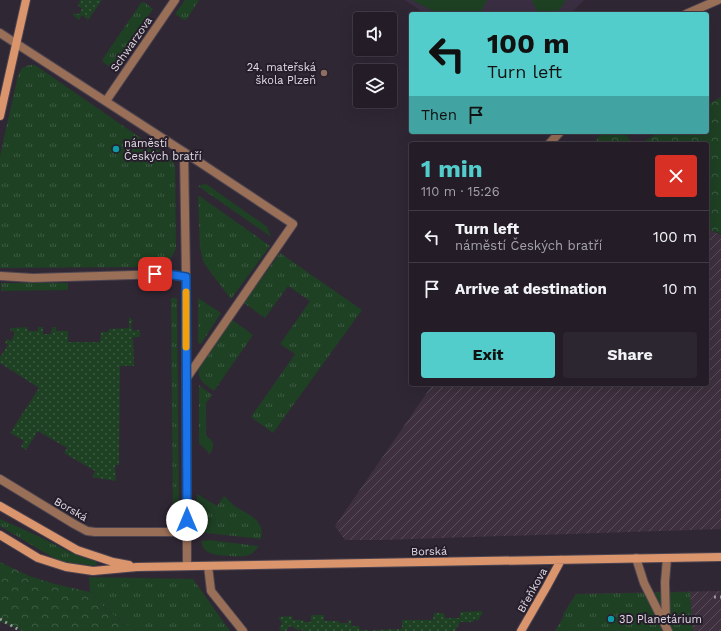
<!DOCTYPE html>
<html lang="en">
<head>
<meta charset="utf-8">
<style>
  body { margin:0; font-family:"Work Sans",sans-serif; background:#2c2630; color:#f1f3f6; height:100vh; display:flex; flex-direction:column; font-size:15px; white-space:nowrap }
  * { box-sizing:border-box; margin:0 }
  p { font-size:13px; color:#a3a2a8 }
  .icon { flex:none; width:22px; height:22px; fill:none; stroke:currentColor; stroke-width:2; stroke-linecap:round; stroke-linejoin:round }
  .map { position:relative; flex:1; overflow:hidden }
  .drawer { position:absolute; left:409px; top:142px; width:300px; height:244px; display:flex; flex-direction:column; background:#241d28; border-radius:4px; box-shadow:0 4px 16px #0002,0 0 0 1px #413b45 }
  .drawer>* { flex:none }
  .banner { position:absolute; left:409px; top:12px; width:300px; height:122px; border-radius:4px; box-shadow:0 4px 16px #0002,0 0 0 1px #413b45; background:#53cdcb; color:#111; overflow:hidden }
  .controls { position:absolute; left:353px; top:12px; display:grid; gap:8px }
  .controls a { display:grid; place-items:center; width:44px; height:44px; border-radius:4px; background:#241d28; box-shadow:0 4px 16px #0002,0 0 0 1px #413b45; font-size:20px }
  .pin { position:absolute; display:grid; place-items:center; width:34px; height:34px; color:#fff; margin:-17px; border-radius:8px; box-shadow:0 2px 6px #0006 }
  .me { position:absolute; width:44px; margin:-22px; rotate:0deg; stroke-linejoin:round; filter:drop-shadow(0 0 3px #0008) }
  .turn { display:flex; align-items:center; gap:14px; height:84px; padding:0 12px; font-size:18px }
  .turn .icon { width:52px; height:52px; stroke-width:2.5 }
  .turn b { display:block; font-size:28px; line-height:34px }
  .then { display:flex; align-items:center; height:38px; padding:0 12px; background:#0003; gap:8px; font-size:15px }
  .round { display:grid; place-items:center; flex:none; width:42px; height:42px; border-radius:4px; background:#2c2630 }
  .overview { display:flex; align-items:center; justify-content:space-between; height:68px; padding:0 12px }
  h1 { font-size:24px; font-weight:700; line-height:30px; color:#53cdcb }
  .button { display:flex; gap:8px; margin-top:auto; padding:8px 12px }
  .button a { flex:1; height:46px; border-radius:4px; background:#53cdcb; color:#111; font-size:16px; font-weight:700; line-height:46px; text-align:center }
  .button a+a { background:#2c2630; color:#f1f3f6 }
  ul { padding:0; list-style:none }
  li { display:flex; align-items:center; gap:12px; height:52px; padding:0 12px; border-top:1px solid #413b45 }
  li div { flex:1 }
  li b { display:block; font-size:15px }
  li em { font-style:normal }
  .map>svg:first-child { display:block }
  .industrial { fill:url(#industrial-furrows) }
  .built { fill:#3a2e42 }
  .grass { fill:url(#grass-tufts) }
  .forest { fill:url(#forest-crowns) }
  .garden { fill:url(#garden-dots) }
  .pitch { fill:#1e4023 }
  .lines { fill:none; stroke-linecap:round; stroke-linejoin:round }
  .street-casing { stroke:#4c4451; stroke-width:10 }
  .secondary-casing { stroke:#4c4451; stroke-width:10 }
  .street { stroke:#9a6f57; stroke-width:8 }
  .secondary { stroke:#da956d; stroke-width:8 }
  .rail { stroke:#9c96a1; stroke-width:3; stroke-dasharray:2 4; stroke-linecap:butt }
  .route-casing { stroke:#114b97; stroke-width:10 }
  .route { stroke:#1a73e8; stroke-width:7 }
  .slow { stroke:#f59e0b; stroke-width:7 }
  .education-dot { fill:#8d6e63; stroke:#261e2b; stroke-width:1.5 }
  .culture-dot { fill:#0f9aa8; stroke:#261e2b; stroke-width:1.5 }
  .labels { text-anchor:middle; stroke-width:4; stroke-linejoin:round; paint-order:stroke }
  .street-label { font-size:11px; fill:#e0dbe4; stroke:#261e2b }
  .poi-label { font-size:11px; fill:#e0dbe4; stroke:#261e2b; text-anchor:start }
</style>
</head>
<body>
<div class="map">
<svg width="721" height="631" viewBox="0 0 721 631">
  <defs>
    <pattern id="industrial-furrows" width="10" height="10" patternUnits="userSpaceOnUse"><rect width="10" height="10" fill="#3e303e"/><path d="M-1 1l2-2M0 10L10 0M9 11l2-2" fill="none" stroke="#5a4d5a"/></pattern>
    <pattern id="grass-tufts" width="24" height="20" patternUnits="userSpaceOnUse"><rect width="24" height="20" fill="#1e4023"/><path d="M3 7l-1-3M5 7V3M7 7l1-3M15 17l-1-3M17 17v-4M19 17l1-3" fill="none" stroke="#3e5b43"/></pattern>
    <pattern id="forest-crowns" width="20" height="18" patternUnits="userSpaceOnUse"><rect width="20" height="18" fill="#1e4023"/><path d="M2 6a3 3 0 1 1 6 0M12 15a3 3 0 1 1 6 0" fill="none" stroke="#3e5b43"/></pattern>
    <pattern id="garden-dots" width="8" height="8" patternUnits="userSpaceOnUse"><rect width="8" height="8" fill="#1e4023"/><path d="M2 2h.1M6 6h.1" fill="none" stroke="#3e5b43" stroke-width="1.8" stroke-linecap="round"/></pattern>
  </defs>
  <rect width="100%" height="100%" fill="#302735"/>
  <path class="industrial" d="M707 229 721 235V529L382 540H345L335 526 433 384H707Z
    M721 591V631H555L563 618 564 613 576 594Z"/>
  <path class="built" d="M405 0H584L570 14H425Z"/>
  <path class="grass" d="M185 0H199L187 19 184 20 175 14Z
    M144 2 153 9 120 56 122 58 123 61 116 72 103 62 102 60 141 3Z
    M29 65H35L171 159 175 166 176 248C171 260 169 262 156 267L0 268V156L18 75 22 68Z
    M206 184 266 226 269 231 271 237 198 186Z
    M198 195 270 246 231 299 208 269 203 261 200 248Z
    M280 253 362 310 273 433 251 417 295 354 280 344 310 301 288 286 265 318 244 303Z
    M1 283H68V290L1 291Z
    M171 298H177L179 521H173Z
    M198 298 221 313 201 344 198 343Z
    M231 319 253 335 214 391C204 384 195 379 200 365Z
    M199 385 212 395 206 403V436C214 440 216 448 209 454L207 451 199 443Z
    M197 494 217 506 224 496C227 498 230 502 233 505 246 514 266 519 261 539L207 533C204 532 204 533 202 530 195 523 197 503 197 494Z
    M0 519C14 525 28 531 42 538 60 547 76 557 96 561L97 564 95 566 65 562 56 559 40 550 0 526Z
    M209 540 259 546C256 550 253 553 249 555 242 557 236 556 229 556 217 555 203 555 201 541Z
    M89 577 193 579 230 631H136L107 610 90 592Z
    M690 592 693 631H555L563 618 564 613 576 594Z"/>
  <path class="forest" d="M721 97V234L707 229V144H639L660 132H707V105Z
    M602 132H624L633 144H593Z
    M0 562 29 576 55 584 90 592 107 610 136 631H23L0 622Z"/>
  <path class="garden" d="M80 0H102L88 20 82 15 79 20 73 15V13L79 14 80 13 82 8 78 6Z
    M129 317 134 321C131 323 130 326 132 329L134 331 139 330 140 332V337H133L134 366H120L119 465H115L116 481 92 477 95 471 64 453 67 448 38 431 26 450 21 447 24 441 10 433 39 388 0 363V357L8 345 5 343 7 339 11 341 15 333 10 330 11 328 27 327 28 331H38V327H43V334H51L52 327H56V331H68V342H100L101 332H108L109 329 129 328Z
    M481 611 483 612 478 621 475 619 473 622H460L455 631H373V630L402 629V620H433L434 613H444L445 618H460V612Z
    M311 615H324V621H339V623H348V620H351V626H359L360 630H369V631H304L300 629 299 631 291 626 289 627 286 631H282L279 629 282 623 278 617 292 616 293 620H303L304 622H311Z"/>
  <path class="pitch" d="M412 0H487L480 14H439Z
    M532 0H566L561 8 555 14H538Z"/>
  <g class="lines">
    <defs>
      <path id="street" d="M686 14 718 0
        M0 33 184 152 293 224 186 379
        M106 101 175 0
        M549 144 560 132
        M184 152 186 277 187 566
        M0 276 33 278 167 274 186 277
        M0 479 74 524 87 531 95 532H170L187 533
        M636 558 644 583 668 631
        M208 566 211 591 243 631
        M666 623 665 582 667 558"/>
      <path id="secondary" d="M0 116 26 0
        M0 506 77 550 113 562 129 565
        M0 535 38 558 66 567 93 571 137 567 721 557
        M521 631 547 586 561 560"/>
    </defs>
    <use href="#street" class="street-casing"/>
    <use href="#secondary" class="secondary-casing"/>
    <use href="#street" class="street"/>
    <use href="#secondary" class="secondary"/>
    <path class="rail" d="M714 597H721
      M0 619 21 631"/>
  </g>
  <g class="lines">
    <defs>
      <path id="route" d="M155 274H167L186 277 187 520"/>
    </defs>
    <use href="#route" class="route-casing"/>
    <use href="#route" class="route"/>
    <path class="slow" d="M186 347V292"/>
  </g>
  <circle class="education-dot" cx="324" cy="73" r="4"/>
  <g class="culture-dot">
    <circle cx="116" cy="149" r="4"/>
    <circle cx="611" cy="619" r="4"/>
  </g>
  <g class="labels">
    <g class="street-label">
      <text transform="translate(131 44) rotate(-55)" y="4">Schwarzova</text>
      <text transform="translate(71 509) rotate(30)" y="4">Borská</text>
      <text transform="translate(429 551) rotate(-1)" y="4">Borská</text>
      <text transform="translate(532 590) rotate(-61)" y="4">Břeňkova</text>
    </g>
    <g class="poi-label">
      <text x="316" y="71" text-anchor="end">24. mateřská<tspan x="316" dy="13">škola Plzeň</tspan></text>
      <text x="124" y="147">náměstí<tspan x="124" dy="13">Českých bratří</tspan></text>
      <text x="619" y="623">3D Planetárium</text>
    </g>
  </g>
</svg>
<div class="controls">
<a><svg class="icon" aria-label="sound" viewBox="0 0 24 24"><path d="M4 9h4l5-4v14l-5-4H4zM17 9q2 3 0 6"/></svg></a>
<a><svg class="icon" aria-label="layers" viewBox="0 0 24 24"><path d="M12 4l9 5-9 5-9-5zM3 14l9 5 9-5"/></svg></a>
</div>
<div class="pin" style="left:155px;top:274px;background:#d93025"><svg class="icon" aria-label="arrive" viewBox="0 0 24 24"><path d="M6 21V4h12l-3 4 3 4H6"/></svg></div>
<svg class="me" style="left:187px;top:520px" viewBox="-20 -20 40 40"><circle r="19" fill="#fff"/><path d="M0-13L10 11 0 6-10 11z" fill="#1a73e8"/></svg>
<div class="banner">
<div class="turn"><svg class="icon" aria-label="left" viewBox="0 0 24 24"><path d="M17 20v-9H6M10 6l-5 5 5 5"/></svg><div><b>100 m</b>Turn left</div></div>
<div class="then">Then<svg class="icon" aria-label="arrive" viewBox="0 0 24 24"><path d="M6 21V4h12l-3 4 3 4H6"/></svg></div>
</div>
<section class="drawer">
<div class="overview"><div><h1>1 min</h1><p>110 m · 15:26</p></div><a class="round" style="background:#d93025;color:#fff"><svg class="icon" aria-label="close" viewBox="0 0 24 24"><path d="M6 6l12 12M18 6L6 18"/></svg></a></div>
<ul>
<li><svg class="icon" aria-label="left" viewBox="0 0 24 24"><path d="M17 20v-9H6M10 6l-5 5 5 5"/></svg><div><b>Turn left</b><p>náměstí Českých bratří</p></div><em>100 m</em></li>
<li><svg class="icon" aria-label="arrive" viewBox="0 0 24 24"><path d="M6 21V4h12l-3 4 3 4H6"/></svg><div><b>Arrive at destination</b></div><em>10 m</em></li>
</ul>
<div class="button"><a>Exit</a><a>Share</a></div>
</section>
</div>
</body>
</html>
